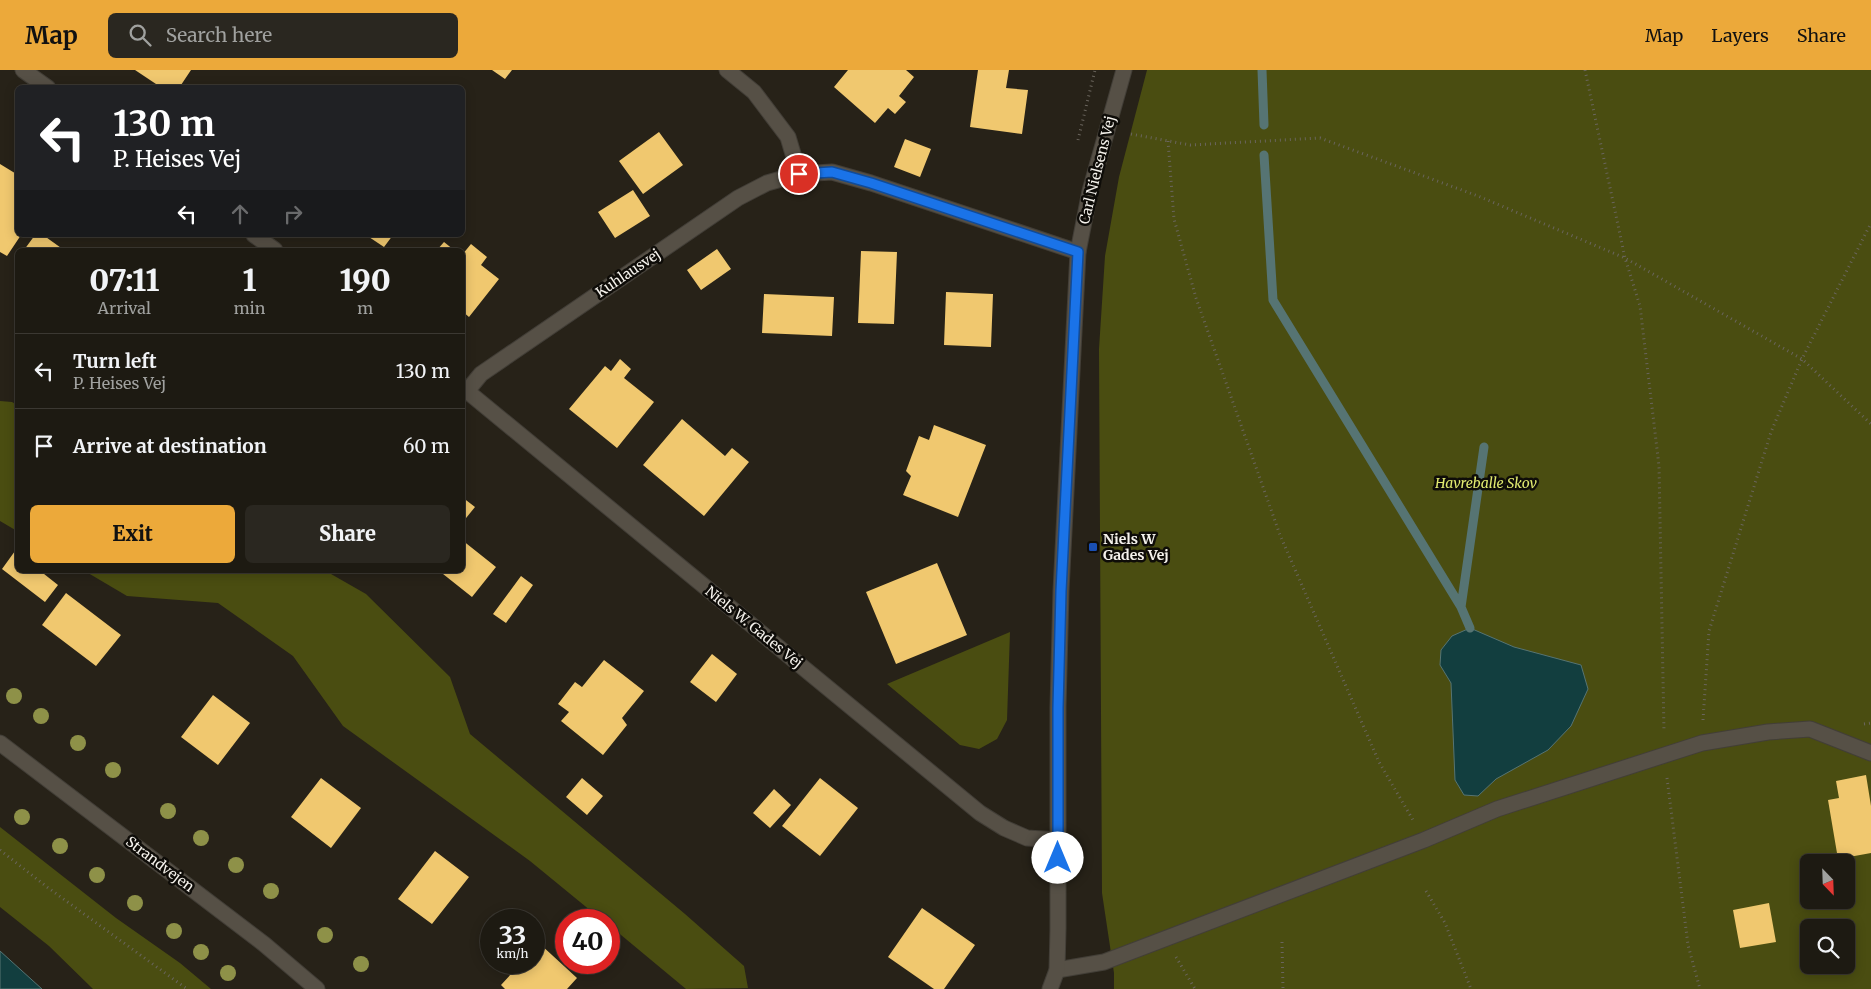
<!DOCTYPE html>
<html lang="en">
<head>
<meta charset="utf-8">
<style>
  body { margin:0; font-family:Merriweather,serif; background:#2a2720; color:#f1f3f6; height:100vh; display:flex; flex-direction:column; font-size:19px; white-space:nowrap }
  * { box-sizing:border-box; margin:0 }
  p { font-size:16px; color:#a0a19f }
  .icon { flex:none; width:28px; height:28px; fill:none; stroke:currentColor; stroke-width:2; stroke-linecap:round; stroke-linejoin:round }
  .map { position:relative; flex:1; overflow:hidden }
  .drawer { position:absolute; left:15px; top:178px; width:450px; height:325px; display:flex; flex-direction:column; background:#1d1a12; border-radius:8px; box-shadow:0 2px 12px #0003,0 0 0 1px #3b3832 }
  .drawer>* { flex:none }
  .top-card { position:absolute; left:15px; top:15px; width:450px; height:152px; border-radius:8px; box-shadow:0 2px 12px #0003,0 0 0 1px #3b3832; background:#202124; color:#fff; overflow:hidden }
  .needle { width:32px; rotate:157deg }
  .buttons { position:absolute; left:1800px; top:784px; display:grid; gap:10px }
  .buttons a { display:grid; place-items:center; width:55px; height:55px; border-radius:8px; background:#1d1a12; box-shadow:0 2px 12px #0003,0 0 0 1px #3b3832; font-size:25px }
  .speed { position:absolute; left:480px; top:839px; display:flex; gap:10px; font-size:25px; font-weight:700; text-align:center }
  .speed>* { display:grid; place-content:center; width:65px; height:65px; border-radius:50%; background:#1d1a12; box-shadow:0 2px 12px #0003,0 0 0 1px #3b3832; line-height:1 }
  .speed small { font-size:12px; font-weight:400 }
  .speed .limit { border:8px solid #d22; background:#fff; color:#111 }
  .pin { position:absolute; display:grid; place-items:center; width:42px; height:42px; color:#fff; margin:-21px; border:2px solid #fff; border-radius:50%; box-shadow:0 1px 5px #0007 }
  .me { position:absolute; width:55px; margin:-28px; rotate:0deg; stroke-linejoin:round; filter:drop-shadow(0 0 4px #0008) }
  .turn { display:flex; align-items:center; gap:18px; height:105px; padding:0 15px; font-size:22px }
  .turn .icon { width:65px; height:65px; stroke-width:2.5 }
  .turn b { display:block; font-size:35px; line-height:42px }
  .lanes { display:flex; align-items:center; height:48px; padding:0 15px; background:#0003; justify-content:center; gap:25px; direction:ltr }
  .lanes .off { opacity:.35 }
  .eta { display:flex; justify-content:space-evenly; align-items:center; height:85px; text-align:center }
  .eta b { font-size:30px; font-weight:800; line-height:35px }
  .primary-button { display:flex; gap:10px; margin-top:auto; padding:10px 15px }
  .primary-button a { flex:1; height:58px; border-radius:8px; background:#eca93a; color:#111; font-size:20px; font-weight:800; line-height:58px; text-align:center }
  .primary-button a+a { background:#2a2720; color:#f1f3f6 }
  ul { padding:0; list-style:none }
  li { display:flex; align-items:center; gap:15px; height:75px; padding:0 15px; border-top:1px solid #3b3832 }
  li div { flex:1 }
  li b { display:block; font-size:19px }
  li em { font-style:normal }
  header { display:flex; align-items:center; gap:30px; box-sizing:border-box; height:70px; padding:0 25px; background:#eca93a; color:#111 }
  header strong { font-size:24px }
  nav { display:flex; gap:28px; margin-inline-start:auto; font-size:18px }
  .search { width:350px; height:45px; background:#2a2720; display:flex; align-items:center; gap:12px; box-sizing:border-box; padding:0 18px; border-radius:8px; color:#a0a19f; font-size:19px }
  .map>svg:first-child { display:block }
  .green { fill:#4a4d11; fill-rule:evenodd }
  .water { fill:#123e3f; stroke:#567473 }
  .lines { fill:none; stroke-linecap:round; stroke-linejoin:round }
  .stream { stroke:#567473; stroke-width:9 }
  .building { fill:#f0c86f }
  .lane-casing { stroke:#423e37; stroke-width:17 }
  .street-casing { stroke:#423e37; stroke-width:17 }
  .secondary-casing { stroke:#423e37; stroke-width:17 }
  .path { stroke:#6a655d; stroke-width:3; stroke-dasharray:1 4; stroke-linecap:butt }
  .lane { stroke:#565046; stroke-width:15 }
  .street { stroke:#565046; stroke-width:15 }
  .secondary { stroke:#565046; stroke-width:15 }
  .tree { fill:#8e9148 }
  .route-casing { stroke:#114b97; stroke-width:12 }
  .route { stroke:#1a73e8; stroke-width:9 }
  .transit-dot { fill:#1a4fb4; stroke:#0e0c08; stroke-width:2 }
  .labels { text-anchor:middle; stroke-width:5; stroke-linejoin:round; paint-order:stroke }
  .street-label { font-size:14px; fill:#f5f2ec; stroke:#0e0c08 }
  .park-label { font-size:14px; font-style:italic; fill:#e2eb70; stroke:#0e0c08 }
  .poi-label { font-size:14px; font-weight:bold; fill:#f5f2ec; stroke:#0e0c08; text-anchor:start }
</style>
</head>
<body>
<header>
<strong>Map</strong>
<div class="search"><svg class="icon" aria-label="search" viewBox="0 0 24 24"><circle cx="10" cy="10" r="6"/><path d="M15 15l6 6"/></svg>Search here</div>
<nav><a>Map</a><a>Layers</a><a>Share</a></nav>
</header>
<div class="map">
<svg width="1871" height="919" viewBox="0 0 1871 919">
  <rect width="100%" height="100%" fill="#272218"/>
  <path class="green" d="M1147 0H1871V919H1114V903L1102 823 1099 279 1105 186 1119 107ZM1809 792H1846V830H1809ZM1809 858H1846V895H1809Z
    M0 331 12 332 17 335V461L0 451Z
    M83 500H324L366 524 450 607 470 664 685 844 744 896 748 918 686 919 609 855V850H602L530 791 343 656 293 586 218 533 127 526Z
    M1010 562 1007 650 997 669 979 679 960 675 887 614Z
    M0 757 116 848 180 893 211 919H93L49 876 0 837Z"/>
  <path class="water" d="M1470 558 1514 577 1581 595 1588 619 1571 656 1548 680 1496 709 1478 726 1464 725 1455 710 1451 613 1440 595 1441 580 1452 566Z
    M0 881 42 919H0Z"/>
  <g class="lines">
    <path class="stream" d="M1262 0 1264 55
      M1264 85 1273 230 1461 537 1470 558
      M1461 537 1484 377"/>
  </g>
  <path class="building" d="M135 0H191L179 18H162Z
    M492 0H512L505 9Z
    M848 0H906L914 7 899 26 906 32 895 44 888 38 875 53 834 17Z
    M978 0H1009L1006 18 1028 20 1022 64 970 57Z
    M659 62 683 95 643 124 619 91Z
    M905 69 931 79 920 107 894 97Z
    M0 94 18 105V150L15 154 18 155V165H21L7 186 0 182Z
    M633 120 650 146 615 168 598 142Z
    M35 165H43L64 180H24Z
    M366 165H393L384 177Z
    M444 172 454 180H437Z
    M471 174 487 187 481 195 499 209 469 247 462 241V185Z
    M717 179 731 199 701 220 687 200Z
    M861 181 897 182 894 254 858 253Z
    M946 222 993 224 991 277 944 275Z
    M764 224 834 227 832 266 762 263Z
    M620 289 631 299 624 308 654 332 617 378 569 339 605 296 611 301Z
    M682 349 725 386 732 378 749 392 704 446 643 395Z
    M934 355 986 375 958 447 903 425 911 406 906 401 919 366 929 370Z
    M462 427 475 437 462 453Z
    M462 470 496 497 472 527 438 500H462Z
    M15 481 18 483V500H39L58 515 45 532 2 499Z
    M937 493 967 565 896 594 866 522Z
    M521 506 533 515 506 553 493 544Z
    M66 523 121 565 96 596 42 555Z
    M712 584 737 604 716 632 690 612Z
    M604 590 644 621 622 648 627 655 603 685 561 651 569 642 558 634 575 612 582 617Z
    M213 625 250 653 218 695 181 667Z
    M1866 705 1871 736V783L1838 789 1828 730 1839 728 1836 711Z
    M321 708 361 738 331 778 291 747Z
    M582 708 603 726 587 745 566 727Z
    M820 708 858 738 820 786 782 756Z
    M774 719 791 735 770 758 753 743Z
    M435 781 469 807 432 854 398 829Z
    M1769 833 1776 872 1740 878 1733 840Z
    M922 838 975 875 944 919H934L888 887Z
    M534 867 539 872 534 878Z
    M540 874 577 908 567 919H505L501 915 522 892H534V880Z"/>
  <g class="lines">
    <defs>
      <path id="lane" d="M1057 900 1104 892 1424 770 1497 739 1702 673 1768 662 1810 659 1871 683"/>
      <path id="street" d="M23 0 48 18
        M727 0 754 22 788 67 799 104 832 102 871 113 1078 182
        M254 165 275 180
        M462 317 980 743 1004 758 1027 768 1058 770
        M467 321 481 304 738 128 767 113 799 104"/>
      <path id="secondary" d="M0 673 264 874 317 919
        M1050 919 1057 900 1058 859V637L1061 521 1078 182 1090 121 1124 0"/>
    </defs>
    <use href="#lane" class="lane-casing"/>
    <use href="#street" class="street-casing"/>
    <use href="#secondary" class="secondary-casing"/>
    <path class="path" d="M1585 0 1625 188 1640 236 1659 396 1664 662
      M1131 64 1190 75 1320 68 1478 126 1625 188 1802 289 1871 354
      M1078 70 1095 0
      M1168 71 1174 149 1196 228 1280 465 1379 692 1413 750
      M1703 650 1709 561 1771 362 1802 289 1871 153
      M1864 654 1871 653
      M1667 708 1688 875 1700 919
      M0 780 47 817 187 919
      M1426 821 1445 853 1471 919
      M1282 872 1283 919
      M1176 887 1195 919"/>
    <use href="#lane" class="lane"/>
    <use href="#street" class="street"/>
    <use href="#secondary" class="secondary"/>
  </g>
  <g class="tree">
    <circle cx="14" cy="626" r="8"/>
    <circle cx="41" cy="646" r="8"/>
    <circle cx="78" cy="673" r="8"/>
    <circle cx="113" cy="700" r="8"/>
    <circle cx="168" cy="741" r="8"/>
    <circle cx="22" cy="747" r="8"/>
    <circle cx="201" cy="768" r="8"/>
    <circle cx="60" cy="776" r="8"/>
    <circle cx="236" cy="795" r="8"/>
    <circle cx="97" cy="805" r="8"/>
    <circle cx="271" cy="821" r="8"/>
    <circle cx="135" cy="833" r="8"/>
    <circle cx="174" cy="861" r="8"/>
    <circle cx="325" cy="865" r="8"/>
    <circle cx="201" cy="882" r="8"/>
    <circle cx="361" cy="894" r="8"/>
    <circle cx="228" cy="903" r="8"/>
  </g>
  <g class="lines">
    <defs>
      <path id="route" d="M799 104 832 102 871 113 1078 182 1061 521 1058 638V788"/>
    </defs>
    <use href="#route" class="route-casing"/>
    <use href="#route" class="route"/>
  </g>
  <rect class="transit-dot" x="1088" y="472" width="10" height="10" rx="2.5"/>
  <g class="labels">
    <g class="street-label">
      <text transform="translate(1097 100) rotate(-76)" y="5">Carl Nielsens Vej</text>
      <text transform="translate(628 203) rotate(-34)" y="5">Kuhlausvej</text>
      <text transform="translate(754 557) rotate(39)" y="5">Niels W. Gades Vej</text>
      <text transform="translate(160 794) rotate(37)" y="5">Strandvejen</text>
    </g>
    <g class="park-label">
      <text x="1486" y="418">Havreballe Skov</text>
    </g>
    <g class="poi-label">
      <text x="1103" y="474">Niels W<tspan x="1103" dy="16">Gades Vej</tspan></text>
    </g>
  </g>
</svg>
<div class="buttons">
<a><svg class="needle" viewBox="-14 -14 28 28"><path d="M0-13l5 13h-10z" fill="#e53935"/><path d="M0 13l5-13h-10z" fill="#a0a19f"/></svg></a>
<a><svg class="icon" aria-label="search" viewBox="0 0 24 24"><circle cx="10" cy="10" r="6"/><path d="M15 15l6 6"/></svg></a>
</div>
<div class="speed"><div>33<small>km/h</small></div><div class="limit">40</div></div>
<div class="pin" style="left:799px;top:104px;background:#d93025"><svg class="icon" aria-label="arrive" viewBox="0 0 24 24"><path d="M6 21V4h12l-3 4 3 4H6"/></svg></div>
<svg class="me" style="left:1058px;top:788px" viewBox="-20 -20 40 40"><circle r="19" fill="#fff"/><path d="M0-13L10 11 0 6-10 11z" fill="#1a73e8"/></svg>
<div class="top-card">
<div class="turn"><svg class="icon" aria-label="left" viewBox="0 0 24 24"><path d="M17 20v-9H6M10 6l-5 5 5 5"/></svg><div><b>130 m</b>P. Heises Vej</div></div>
<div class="lanes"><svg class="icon" aria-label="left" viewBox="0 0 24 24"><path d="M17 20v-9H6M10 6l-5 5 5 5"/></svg><svg class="icon off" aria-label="ahead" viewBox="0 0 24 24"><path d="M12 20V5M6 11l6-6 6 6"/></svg><svg class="icon off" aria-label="right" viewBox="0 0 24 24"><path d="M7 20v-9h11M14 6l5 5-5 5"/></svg></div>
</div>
<section class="drawer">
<div class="eta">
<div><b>07:11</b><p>Arrival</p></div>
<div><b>1</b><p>min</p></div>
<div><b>190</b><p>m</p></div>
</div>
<ul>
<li><svg class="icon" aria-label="left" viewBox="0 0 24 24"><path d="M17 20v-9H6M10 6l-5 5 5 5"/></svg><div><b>Turn left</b><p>P. Heises Vej</p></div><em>130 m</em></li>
<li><svg class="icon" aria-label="arrive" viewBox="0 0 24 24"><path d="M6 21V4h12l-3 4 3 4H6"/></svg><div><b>Arrive at destination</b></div><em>60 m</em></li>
</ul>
<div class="primary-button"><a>Exit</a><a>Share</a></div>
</section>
</div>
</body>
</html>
